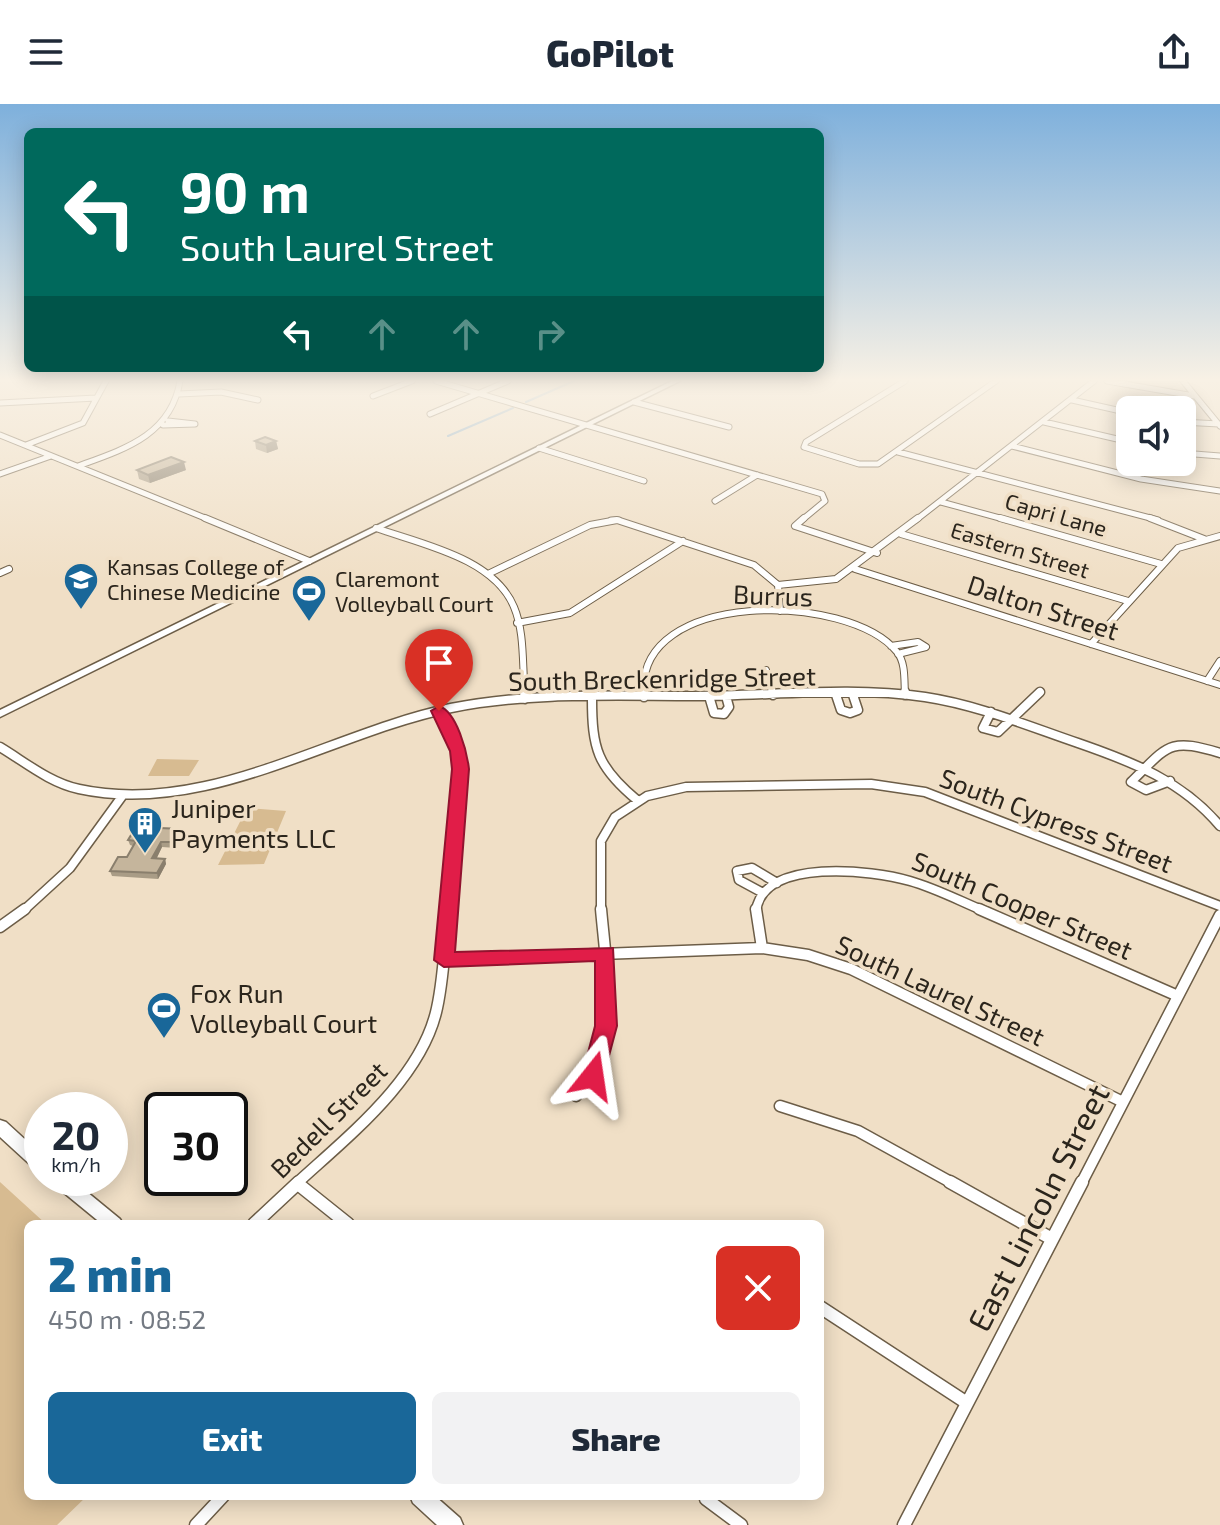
<!DOCTYPE html>
<html lang="en">
<head>
<meta charset="utf-8">
<style>
  body { margin:0; font-family:"Exo 2",sans-serif; background:#f2f2f3; color:#1f2937; height:100vh; display:flex; flex-direction:column; font-size:30px; white-space:nowrap }
  * { box-sizing:border-box; margin:0 }
  p { font-size:26px; color:#747a83 }
  .icon { flex:none; width:44px; height:44px; fill:none; stroke:currentColor; stroke-width:2; stroke-linecap:round; stroke-linejoin:round }
  .map { position:relative; flex:1; overflow:hidden }
  .side { position:absolute; left:24px; top:1116px; width:800px; height:280px; display:flex; flex-direction:column; background:#fff; border-radius:12px; box-shadow:0 4px 20px #0003 }
  .side>* { flex:none }
  .banner { position:absolute; left:24px; top:24px; width:800px; height:244px; border-radius:12px; box-shadow:0 4px 20px #0003; background:#00695c; color:#fff; overflow:hidden }
  .fabs { position:absolute; left:1116px; top:292px; display:grid; gap:16px }
  .fabs a { display:grid; place-items:center; width:80px; height:80px; border-radius:12px; background:#fff; box-shadow:0 4px 20px #0003; font-size:40px }
  .speed { position:absolute; left:24px; top:988px; display:flex; gap:16px; font-size:40px; font-weight:700; text-align:center }
  .speed>* { display:grid; place-content:center; width:104px; height:104px; border-radius:50%; background:#fff; box-shadow:0 4px 20px #0003; line-height:1 }
  .speed small { font-size:20px; font-weight:400 }
  .speed .limit { border:4px solid #111; border-radius:12px; background:#fff; color:#111 }
  .pin { position:absolute; display:grid; place-items:center; width:68px; height:68px; color:#fff; margin:-82px -34px; border-radius:50% 50% 50% 0; rotate:-45deg; box-shadow:0 0 8px #0007 }
  .pin .icon { rotate:45deg }
  .me { position:absolute; width:88px; margin:-44px; rotate:15deg; stroke-linejoin:round; filter:drop-shadow(0 0 6px #0008) }
  .turn { display:flex; align-items:center; gap:28px; height:168px; padding:0 24px; font-size:36px }
  .turn .icon { width:104px; height:104px; stroke-width:2.5 }
  .turn b { display:block; font-size:56px; line-height:68px }
  .lanes { display:flex; align-items:center; height:76px; padding:0 24px; background:#0003; justify-content:center; gap:40px; direction:ltr }
  .lanes .off { opacity:.35 }
  .round { display:grid; place-items:center; flex:none; width:84px; height:84px; border-radius:12px; background:#f2f2f3 }
  .summary { display:flex; align-items:center; justify-content:space-between; height:136px; padding:0 24px }
  h1 { font-size:48px; font-weight:800; line-height:60px; color:#196799 }
  .button { display:flex; gap:16px; margin-top:auto; padding:16px 24px }
  .button a { flex:1; height:92px; border-radius:12px; background:#196799; color:#fff; font-size:32px; font-weight:800; line-height:92px; text-align:center }
  .button a+a { background:#f2f2f3; color:#1f2937 }
  header { display:flex; justify-content:space-between; align-items:center; height:104px; padding:0 24px; background:#fff; font-size:36px; font-weight:800 }
  .map>svg:first-child { display:block }
  .green { fill:#d7bb91 }
  .lines { fill:none; stroke-linecap:round; stroke-linejoin:round }
  .stream { stroke:#80aacb; stroke-width:2 }
  .minor-far4-casing { stroke:#6c5d47; stroke-width:7 }
  .minor-far3-casing { stroke:#6c5d47; stroke-width:8 }
  .minor-far2-casing { stroke:#6c5d47; stroke-width:11 }
  .minor-far1-casing { stroke:#6c5d47; stroke-width:13 }
  .minor-casing { stroke:#6c5d47; stroke-width:15 }
  .secondary-casing { stroke:#6c5d47; stroke-width:3 }
  .minor-far4 { stroke:#fff; stroke-width:5 }
  .minor-far3 { stroke:#fff; stroke-width:6 }
  .minor-far2 { stroke:#fff; stroke-width:8 }
  .minor-far1 { stroke:#fff; stroke-width:10 }
  .minor { stroke:#fff; stroke-width:12 }
  .secondary { fill:#fff; fill-rule:evenodd }
  .wall { fill:#a99c86 }
  .shaded-wall { fill:#8a7f6d }
  .building { fill:#c5b59c; stroke:#8a7f6d; stroke-width:2 }
  .route { fill:#e11d48; stroke:#92132f; stroke-width:2 }
  .labels { text-anchor:middle; stroke-width:7; stroke-linejoin:round; paint-order:stroke }
  .far-street-label { font-size:22px; fill:#2b251c; stroke:#f0dfc6 }
  .far-poi-label { font-size:22px; fill:#2b251c; stroke:#f0dfc6; text-anchor:start }
  .street-label { font-size:26px; fill:#2b251c; stroke:#f0dfc6 }
  .poi-label { font-size:26px; fill:#2b251c; stroke:#f0dfc6; text-anchor:start }
  .near-street-label { font-size:32px; fill:#2b251c; stroke:#f0dfc6 }
</style>
</head>
<body>
<header><svg class="icon" aria-label="menu" viewBox="0 0 24 24"><path d="M4 6h16M4 12h16M4 18h16"/></svg>GoPilot<svg class="icon" aria-label="share" viewBox="0 0 24 24"><path d="M12 15V3M7 8l5-5 5 5M5 13v7h14v-7"/></svg></header>
<div class="map">
<svg width="1220" height="1421" viewBox="0 0 1220 1421">
  <rect width="100%" height="100%" fill="#f0dfc6"/>
  <path class="green" d="M157 655 199 656 189 672H148Z
    M247 704 286 707 264 760 218 761Z
    M0 1078 46 1120H28V1392H87L57 1421H0Z"/>
  <g class="lines">
    <path class="stream" d="M526 298 574 277
      M448 332 513 304"/>
    <defs>
      <path id="minor-far4" d="M436 277 822 390 825 397 802 416
        M905 277 806 338 804 343 859 360H878L996 277
        M1107 277 1194 292
        M1183 277 1220 322
        M179 290 221 288 258 296
        M373 292 412 277
        M1072 296 1130 309
        M634 298 729 323
        M0 299 96 294
        M430 310 508 277
        M1044 318 1130 338
        M1182 318 1219 320
        M163 321 195 320 168 317
        M0 331 210 416
        M26 341 83 319 106 277
        M1012 342 1141 375 1220 387
        M539 344 644 377
        M898 348 1158 416
        M1182 349 1220 352
        M78 362C125 345 171 331 180 277
        M0 370 51 352
        M715 397 757 371
        M941 398 1007 416
        M611 416H619
        M916 416 1094 277"/>
      <path id="minor-far3" d="M205 414 309 457
        M804 414 795 422 877 449
        M1000 414 1161 460
        M1150 414 1204 435
        M376 424C421 440 494 454 514 503 525 529 522 562 525 590
        M901 430 1128 497
        M855 465 1220 581
        M0 469 9 465
        M488 470 590 421 617 416 754 461 778 481 780 507
        M778 481 836 475 918 414
        M517 519 570 509 683 437
        M1091 540 1178 444 1220 432
        M891 542 918 538 926 543 898 550
        M766 566 773 590
        M1207 577 1220 557
        M644 590C635 485 849 488 897 548 906 559 904 577 905 590
        M788 590H895"/>
      <path id="minor-far2" d="M524 588 525 595
        M644 588V593
        M772 588 773 591
        M905 588V591
        M836 591 841 606 850 609 858 606 853 591
        M709 592 714 609 724 610 729 603 726 592
        M592 594C592 644 597 663 637 696
        M439 607 459 647 461 665 448 807
        M991 608 983 624 998 628 1040 588
        M0 643C25 658 50 679 79 685 207 713 330 629 451 604 530 588 613 592 694 592 771 592 849 582 925 593 978 601 1028 622 1078 639 1133 658 1182 677 1220 722
        M1170 677 1146 686 1131 678C1168 642 1168 633 1220 649
        M763 789 739 776 737 767 752 764 777 779
        M23 807 70 764 123 691
        M601 807V737L615 713 647 692 686 683 871 680 925 688 1220 802
        M756 807C763 753 873 766 910 777 935 784 960 797 984 807"/>
      <path id="minor-far1" d="M756 805 762 844
        M979 805 1178 892
        M0 823 25 805
        M444 856 762 844 808 851 851 865 1123 998
        M576 992C620 936 607 872 601 805
        M780 1002 858 1027 954 1080
        M296 1080C347 1033 422 975 437 904 444 872 445 838 448 805
        M1081 1080 1220 811"/>
      <path id="minor" d="M950 1078 1052 1135
        M298 1080 348 1120
        M254 1120 299 1078
        M820 1203 967 1299
        M706 1395 741 1421
        M196 1421 223 1392
        M904 1421 1082 1078"/>
      <path id="secondary" d="M672 277H680L0 613V606Z
        M0 1016 6 1018 42 1051V1068L36 1066 0 1033Z
        M50 1074H70L120 1115 123 1120H102L52 1079Z
        M410 1392H435L460 1414 463 1421H437L413 1399Z"/>
    </defs>
    <use href="#minor-far4" class="minor-far4-casing"/>
    <use href="#minor-far3" class="minor-far3-casing"/>
    <use href="#minor-far2" class="minor-far2-casing"/>
    <use href="#minor-far1" class="minor-far1-casing"/>
    <use href="#minor" class="minor-casing"/>
    <use href="#secondary" class="secondary-casing"/>
    <use href="#minor-far4" class="minor-far4"/>
    <use href="#minor-far3" class="minor-far3"/>
    <use href="#minor-far2" class="minor-far2"/>
    <use href="#minor-far1" class="minor-far1"/>
    <use href="#minor" class="minor"/>
    <use href="#secondary" class="secondary"/>
  </g>
  <path class="wall" d="M255 337H276L278 345 267 349 256 345Z
    M137 366H186L150 379 139 375Z
    M182 725 183 730 176 744 162 743 156 755H165L166 760 158 775 112 772 110 767 127 753 133 742 130 741 128 736Z"/>
  <path class="shaded-wall" d="M276 337 278 345 267 349 266 341Z
    M184 358 186 366 150 379 148 371Z
    M182 725 183 730 176 744 174 738Z
    M161 738 162 743 154 760 152 754Z
    M165 755 166 760 158 775 157 769Z"/>
  <path class="building" d="M265 333 276 337 266 341 255 337Z
    M171 353 184 358 148 371 137 366Z
    M136 723 182 725 174 738H161L152 754 165 755 157 769 110 767 118 753H127L136 737 128 736Z"/>
  <linearGradient id="sky" x2="0" y2="1"><stop stop-color="#7eb0dc"/><stop offset="0.58" stop-color="#f8f1e5"/><stop offset="1" stop-color="#f8f1e5" stop-opacity="0"/></linearGradient>
  <rect width="1220" height="476" fill="url(#sky)"/>
  <path class="route" d="M439 602C457 608 467 648 469 665L455 848 613 844 617 922 602 978H585L582 972 595 922V857L444 863 434 856 452 665 450 647 431 607Z"/>
  <defs>
    <symbol id="school-pin" viewBox="-11 -11 22 30"><path d="M0 17L-7.5 6A9.5 9.5 0 1 1 7.5 6Z" fill="#196799" stroke="#f0dfc6"/><path d="M0-5L7-2L0 1L-7-2ZM-4 1L0 2.5L4 1V4Q0 6-4 4Z" fill="#fff"/></symbol>
    <symbol id="stadium-pin" viewBox="-11 -11 22 30"><path d="M0 17L-7.5 6A9.5 9.5 0 1 1 7.5 6Z" fill="#196799" stroke="#f0dfc6"/><path d="M0-5a6.5 5 0 1 0 0 10a6.5 5 0 1 0 0-10ZM-3.5-1.8h7v3.6h-7Z" fill="#fff"/></symbol>
    <symbol id="building-pin" viewBox="-11 -11 22 30"><path d="M0 17L-7.5 6A9.5 9.5 0 1 1 7.5 6Z" fill="#196799" stroke="#f0dfc6"/><path d="M-4-6H4V6H1V3H-1V6H-4ZM-2.5-4.3h1.7v1.8h-1.7ZM.8-4.3h1.7v1.8H.8ZM-2.5-1h1.7V.8h-1.7ZM.8-1h1.7V.8H.8Z" fill="#fff"/></symbol>
  </defs>
  <g fill-rule="evenodd">
    <use href="#school-pin" x="61" y="456" width="40" height="54"/>
    <use href="#stadium-pin" x="289" y="468" width="40" height="54"/>
    <use href="#building-pin" x="125" y="700" width="40" height="54"/>
    <use href="#stadium-pin" x="144" y="885" width="40" height="54"/>
  </g>
  <g class="labels">
    <g class="far-street-label">
      <text transform="translate(1056 411) rotate(16)" y="8">Capri Lane</text>
      <text transform="translate(1020 446) rotate(17)" y="8">Eastern Street</text>
    </g>
    <g class="far-poi-label">
      <text x="107" y="471">Kansas College of<tspan x="107" dy="25">Chinese Medicine</tspan></text>
      <text x="335" y="483">Claremont<tspan x="335" dy="25">Volleyball Court</tspan></text>
    </g>
    <g class="street-label">
      <text transform="translate(773 492) rotate(2)" y="9">Burrus</text>
      <text transform="translate(1043 504) rotate(18)" y="9">Dalton Street</text>
      <text transform="translate(662 575) rotate(-1)" y="9">South Breckenridge Street</text>
      <text transform="translate(1056 717) rotate(21)" y="9">South Cypress Street</text>
      <text transform="translate(1022 802) rotate(23)" y="9">South Cooper Street</text>
      <text transform="translate(940 887) rotate(25)" y="9">South Laurel Street</text>
      <text transform="translate(329 1016) rotate(-45)" y="9">Bedell Street</text>
    </g>
    <g class="poi-label">
      <text x="171" y="714">Juniper<tspan x="171" dy="30">Payments LLC</tspan></text>
      <text x="190" y="899">Fox Run<tspan x="190" dy="30">Volleyball Court</tspan></text>
    </g>
    <g class="near-street-label">
      <text transform="translate(1039 1104) rotate(-63)" y="11">East Lincoln Street</text>
    </g>
  </g>
</svg>
<div class="fabs">
<a><svg class="icon" aria-label="sound" viewBox="0 0 24 24"><path d="M4 9h4l5-4v14l-5-4H4zM17 9q2 3 0 6"/></svg></a>
</div>
<div class="speed"><div>20<small>km/h</small></div><div class="limit">30</div></div>
<div class="pin" style="left:439px;top:607px;background:#d93025"><svg class="icon" aria-label="arrive" viewBox="0 0 24 24"><path d="M6 21V4h12l-3 4 3 4H6"/></svg></div>
<svg class="me" style="left:593px;top:972px" viewBox="-20 -20 40 40"><path d="M0-17L14 15 0 8-14 15z" fill="#e11d48" stroke="#fff" stroke-width="4"/></svg>
<div class="banner">
<div class="turn"><svg class="icon" aria-label="left" viewBox="0 0 24 24"><path d="M17 20v-9H6M10 6l-5 5 5 5"/></svg><div><b>90 m</b>South Laurel Street</div></div>
<div class="lanes"><svg class="icon" aria-label="left" viewBox="0 0 24 24"><path d="M17 20v-9H6M10 6l-5 5 5 5"/></svg><svg class="icon off" aria-label="ahead" viewBox="0 0 24 24"><path d="M12 20V5M6 11l6-6 6 6"/></svg><svg class="icon off" aria-label="ahead" viewBox="0 0 24 24"><path d="M12 20V5M6 11l6-6 6 6"/></svg><svg class="icon off" aria-label="right" viewBox="0 0 24 24"><path d="M7 20v-9h11M14 6l5 5-5 5"/></svg></div>
</div>
<section class="side">
<div class="summary"><div><h1>2 min</h1><p>450 m · 08:52</p></div><a class="round" style="background:#d93025;color:#fff"><svg class="icon" aria-label="close" viewBox="0 0 24 24"><path d="M6 6l12 12M18 6L6 18"/></svg></a></div>
<div class="button"><a>Exit</a><a>Share</a></div>
</section>
</div>
</body>
</html>
